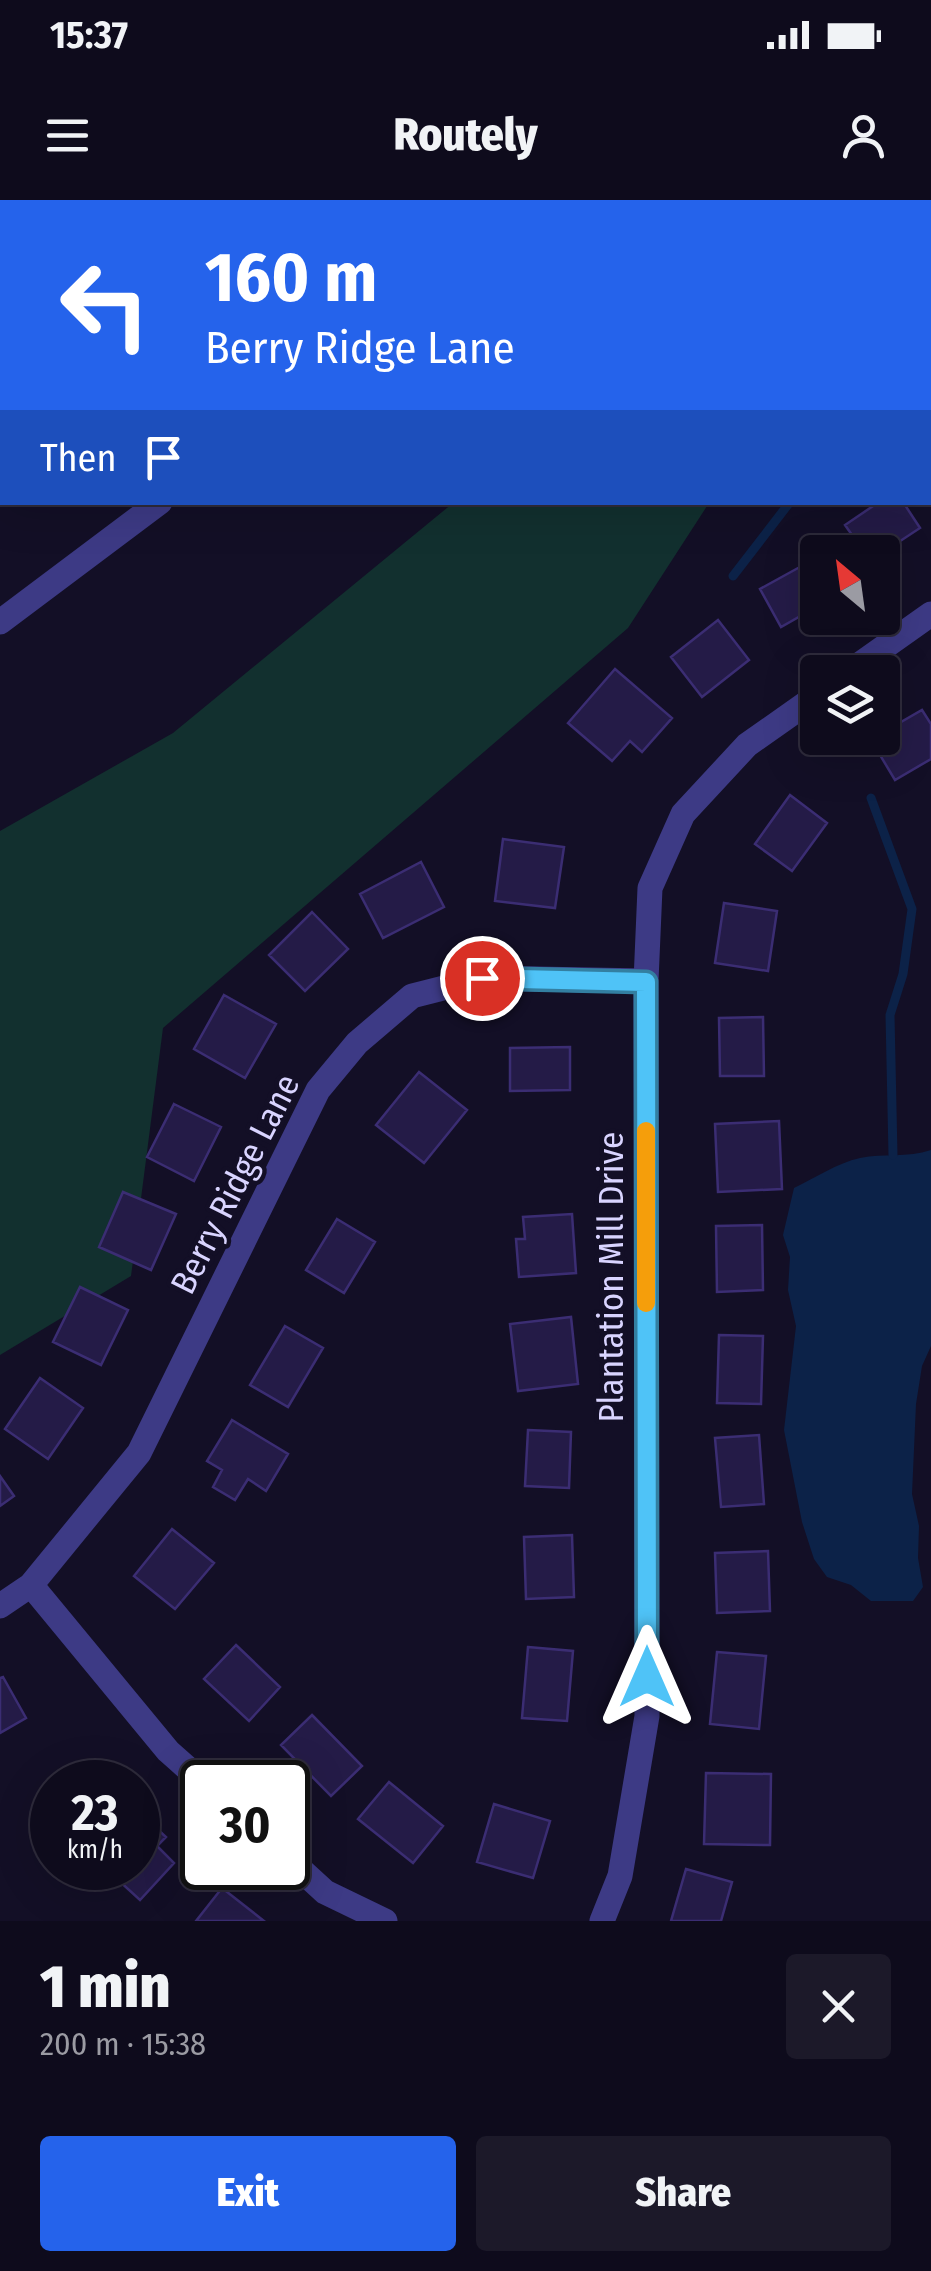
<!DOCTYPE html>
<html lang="en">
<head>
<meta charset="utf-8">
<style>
  body { margin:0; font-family:"Fira Sans Condensed",sans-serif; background:#1c1929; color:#f1f3f6; height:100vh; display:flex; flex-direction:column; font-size:38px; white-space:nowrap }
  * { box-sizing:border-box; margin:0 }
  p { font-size:32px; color:#9b9ba3 }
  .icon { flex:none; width:55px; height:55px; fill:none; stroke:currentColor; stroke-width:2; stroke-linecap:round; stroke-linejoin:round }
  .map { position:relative; height:1721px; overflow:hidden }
  .drawer { display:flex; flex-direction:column; background:#0e0b1c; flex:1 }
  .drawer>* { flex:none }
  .banner { position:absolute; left:0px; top:0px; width:932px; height:305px; box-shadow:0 10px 40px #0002,0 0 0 2px #2e2b3b; background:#2563eb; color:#fff; overflow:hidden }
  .needle { width:65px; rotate:331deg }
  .controls { position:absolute; left:800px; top:335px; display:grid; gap:20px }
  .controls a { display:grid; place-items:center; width:100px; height:100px; border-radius:10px; background:#0e0b1c; box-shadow:0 10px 40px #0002,0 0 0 2px #2e2b3b; font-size:50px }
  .speed { position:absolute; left:30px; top:1560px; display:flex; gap:20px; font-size:50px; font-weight:700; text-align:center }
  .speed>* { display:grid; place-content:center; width:130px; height:130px; border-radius:50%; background:#0e0b1c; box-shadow:0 10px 40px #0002,0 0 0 2px #2e2b3b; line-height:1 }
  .speed small { font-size:25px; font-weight:400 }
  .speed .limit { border:5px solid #111; border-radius:15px; background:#fff; color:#111 }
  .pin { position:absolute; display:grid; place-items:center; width:85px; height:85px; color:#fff; margin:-42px; border:5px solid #fff; border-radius:50%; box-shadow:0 2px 10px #0007 }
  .me { position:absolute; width:110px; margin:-55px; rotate:0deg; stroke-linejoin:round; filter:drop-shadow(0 0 8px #0008) }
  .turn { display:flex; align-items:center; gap:35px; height:210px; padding:0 40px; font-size:45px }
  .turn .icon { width:130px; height:130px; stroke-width:2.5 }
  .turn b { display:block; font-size:70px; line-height:85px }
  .then { display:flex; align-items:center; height:95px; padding:0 40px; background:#0003; gap:20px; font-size:38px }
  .round { display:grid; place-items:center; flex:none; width:105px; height:105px; border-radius:10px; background:#1c1929 }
  .headline { display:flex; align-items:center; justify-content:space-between; height:170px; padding:0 40px }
  h1 { font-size:60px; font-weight:800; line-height:75px }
  .primary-button { display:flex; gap:20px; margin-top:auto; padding:20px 40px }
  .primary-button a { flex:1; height:115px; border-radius:10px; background:#2563eb; color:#fff; font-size:40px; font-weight:800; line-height:115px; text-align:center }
  .primary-button a+a { background:#1c1929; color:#f1f3f6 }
  .status { display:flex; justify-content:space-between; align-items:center; height:70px; padding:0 50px; background:#0e0b1c; direction:ltr }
  .status svg { height:28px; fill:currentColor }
  header { display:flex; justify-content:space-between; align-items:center; height:130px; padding:0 40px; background:#0e0b1c; font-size:45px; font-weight:800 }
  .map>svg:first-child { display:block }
  .green { fill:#12302f }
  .water { fill:#0c2248 }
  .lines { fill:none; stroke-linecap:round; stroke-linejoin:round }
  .stream { stroke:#0c2248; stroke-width:9 }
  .building { fill:#241b47; stroke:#3b2d73; stroke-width:2.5 }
  .minor { stroke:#3d3a85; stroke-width:25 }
  .route-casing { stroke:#337fa1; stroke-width:25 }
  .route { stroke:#4fc3f7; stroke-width:18 }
  .slow { stroke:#f59e0b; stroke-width:18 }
  .labels { text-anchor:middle; stroke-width:9; stroke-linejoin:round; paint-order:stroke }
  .street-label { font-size:35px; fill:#d9d4ff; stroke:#130f26 }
</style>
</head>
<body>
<div class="status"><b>15:37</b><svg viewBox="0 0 49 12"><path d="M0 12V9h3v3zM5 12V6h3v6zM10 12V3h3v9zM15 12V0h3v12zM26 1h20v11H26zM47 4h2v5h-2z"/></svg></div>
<header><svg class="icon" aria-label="menu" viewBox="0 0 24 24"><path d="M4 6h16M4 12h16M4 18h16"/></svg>Routely<svg class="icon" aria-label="person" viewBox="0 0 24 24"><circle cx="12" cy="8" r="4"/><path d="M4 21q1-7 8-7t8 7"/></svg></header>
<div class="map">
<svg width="931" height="1721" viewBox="0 0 931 1721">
  <rect width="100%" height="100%" fill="#130f26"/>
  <path class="green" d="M453 303H709L628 428 163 828 131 1076 0 1155V631L173 533Z"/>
  <path class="water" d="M931 950V1146L922 1166 916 1204 912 1294 919 1326 918 1358 923 1387 913 1401H871L851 1385 827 1377 814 1359 802 1322 784 1230 796 1126 788 1090 790 1057 783 1035 794 988C815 978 837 963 860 958 884 953 907 958 931 950Z"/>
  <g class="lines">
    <path class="stream" d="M927 2 928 0
      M733 376 790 302
      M871 598 912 709 903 774 890 815 893 955"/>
  </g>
  <path class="building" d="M879 302H903L920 328 882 353 864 352 845 325Z
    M818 357V406L781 427 760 389Z
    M718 420 749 460 702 497 671 457Z
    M615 469 672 518 642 552 630 541 612 561 568 523Z
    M922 510 931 524V559L895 580 871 540 882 538V533Z
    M790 595 827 623 792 671 755 644Z
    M503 639 564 647 555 708 495 701Z
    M421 662 444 707 383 738 360 694Z
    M724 703 777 711 768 771 715 763Z
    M312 712 348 749 305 791 269 755Z
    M224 795 276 824 245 878 194 849Z
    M763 817 764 876H720L719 818Z
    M570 847V890L510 891V848Z
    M419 872 467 910 424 963 376 925Z
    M174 904 221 927 194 981 147 957Z
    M779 921 782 989 718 992 715 924Z
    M123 992 176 1014 151 1070 99 1047Z
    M572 1014 576 1073 519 1077 516 1039H525L523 1017Z
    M337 1019 375 1042 344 1093 306 1070Z
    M762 1025 763 1090 717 1092 716 1026Z
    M80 1087 128 1110 101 1165 53 1142Z
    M571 1117 578 1184 518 1191 510 1124Z
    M285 1126 323 1148 288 1207 250 1185Z
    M719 1135 763 1136 761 1204 717 1203Z
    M40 1178 83 1208 48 1259 5 1229Z
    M232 1220 288 1254 266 1291 248 1279 235 1300 213 1287 222 1270 207 1261Z
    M528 1230 571 1232 569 1288 525 1286Z
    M759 1235 764 1304 721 1307 715 1238Z
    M0 1276 14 1296 0 1306Z
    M172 1329 214 1363 175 1409 134 1376Z
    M572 1335 574 1397 526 1399 524 1337Z
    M768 1351 770 1411 717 1413 715 1353Z
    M236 1445 280 1487 249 1521 204 1479Z
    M528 1447 573 1451 567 1521 522 1518Z
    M717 1452 766 1456 759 1529 710 1524Z
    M3 1477 26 1518 0 1533V1478Z
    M312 1515 362 1566 331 1596 281 1545Z
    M706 1573 771 1574 770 1645 704 1644Z
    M389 1582 443 1626 413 1663 358 1619Z
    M494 1604 550 1621 533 1678 477 1662Z
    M138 1611 166 1637 157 1646 174 1663 140 1700 105 1668H138Z
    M686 1669 732 1682 721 1721H671Z
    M222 1688 264 1721H196Z"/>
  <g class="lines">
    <path class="minor" d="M200 2 201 0
      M541 2 543 0
      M0 422 160 302
      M849 472 931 414
      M31 1385 168 1551 203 1582
      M0 1406 31 1385 139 1253 318 890 357 843 412 796 483 778 646 781
      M288 1658 325 1692 385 1721
      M602 1721 620 1676 647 1516 646 781 650 688 683 614 747 545 818 495"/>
  </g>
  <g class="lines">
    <defs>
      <path id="route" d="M482 778 646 782 647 1477"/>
    </defs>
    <use href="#route" class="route-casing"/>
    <use href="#route" class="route"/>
    <path class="slow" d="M646 931V1103"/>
  </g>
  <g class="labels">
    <g class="street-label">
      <text transform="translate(235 984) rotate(-63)" y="12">Berry Ridge Lane</text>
      <text transform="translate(611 1077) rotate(-90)" y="12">Plantation Mill Drive</text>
    </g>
  </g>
</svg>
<div class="controls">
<a><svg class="needle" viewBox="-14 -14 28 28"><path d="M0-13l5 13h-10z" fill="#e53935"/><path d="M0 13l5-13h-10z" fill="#9b9ba3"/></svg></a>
<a><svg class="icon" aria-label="layers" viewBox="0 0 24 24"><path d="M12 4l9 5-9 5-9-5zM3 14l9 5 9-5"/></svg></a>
</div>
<div class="speed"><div>23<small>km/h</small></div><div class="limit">30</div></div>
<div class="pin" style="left:482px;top:778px;background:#d93025"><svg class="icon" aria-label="arrive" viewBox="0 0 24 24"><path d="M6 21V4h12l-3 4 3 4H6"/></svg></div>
<svg class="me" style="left:647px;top:1477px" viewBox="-20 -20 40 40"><path d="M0-17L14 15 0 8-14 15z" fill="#4fc3f7" stroke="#fff" stroke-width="4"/></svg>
<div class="banner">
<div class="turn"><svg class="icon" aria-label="left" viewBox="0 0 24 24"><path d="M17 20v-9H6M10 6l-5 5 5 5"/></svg><div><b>160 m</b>Berry Ridge Lane</div></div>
<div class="then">Then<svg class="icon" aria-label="arrive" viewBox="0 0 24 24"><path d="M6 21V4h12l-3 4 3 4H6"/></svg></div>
</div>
</div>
<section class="drawer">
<div class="headline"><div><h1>1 min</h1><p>200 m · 15:38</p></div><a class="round"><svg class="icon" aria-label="close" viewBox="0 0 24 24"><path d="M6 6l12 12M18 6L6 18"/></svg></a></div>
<div class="primary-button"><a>Exit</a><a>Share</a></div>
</section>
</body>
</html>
